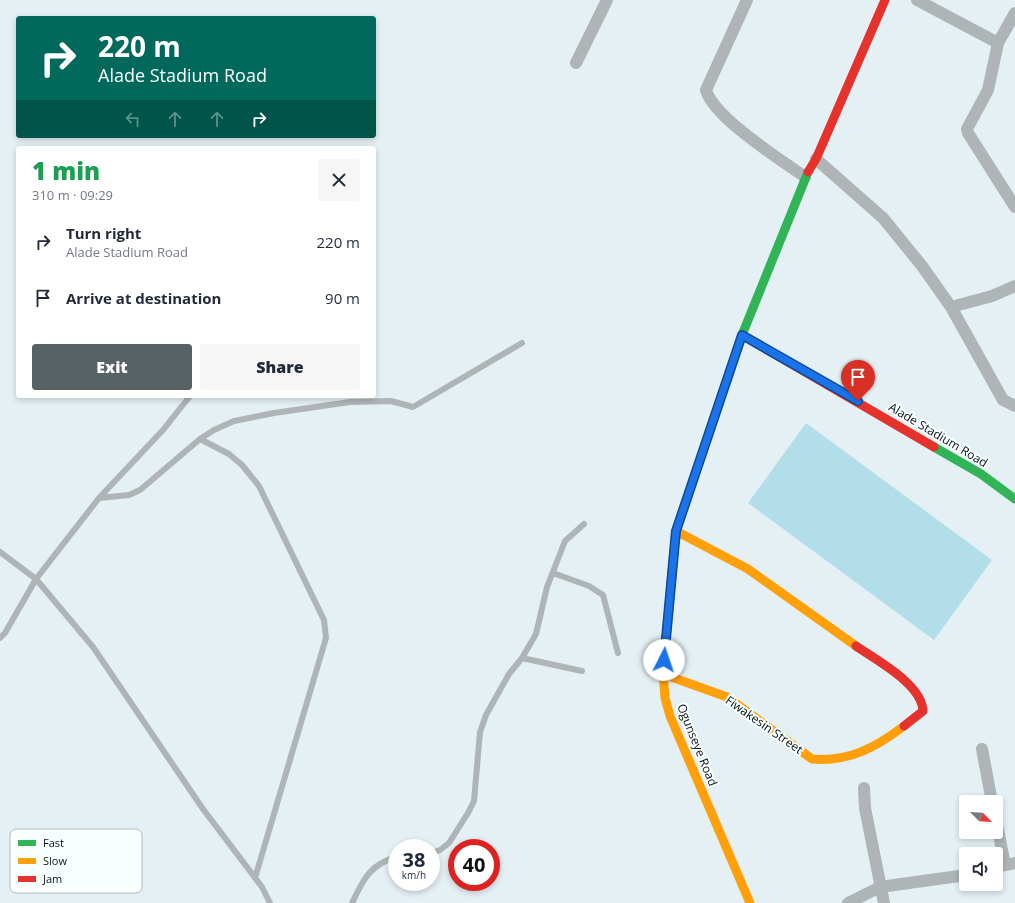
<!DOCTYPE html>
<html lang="en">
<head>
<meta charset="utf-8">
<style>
  body { margin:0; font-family:"Open Sans",sans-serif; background:#f6f6f7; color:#1f2937; height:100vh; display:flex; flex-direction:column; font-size:15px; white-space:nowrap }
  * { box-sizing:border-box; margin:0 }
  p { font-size:13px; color:#747a83 }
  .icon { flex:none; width:22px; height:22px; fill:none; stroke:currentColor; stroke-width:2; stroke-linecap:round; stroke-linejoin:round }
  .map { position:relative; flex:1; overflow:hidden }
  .details { position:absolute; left:16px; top:146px; width:360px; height:252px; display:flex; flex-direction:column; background:#fff; border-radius:4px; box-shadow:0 2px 6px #0003 }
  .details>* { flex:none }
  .banner { position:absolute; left:16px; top:16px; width:360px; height:122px; border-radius:4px; box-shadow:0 2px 6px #0003; background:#00695c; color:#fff; overflow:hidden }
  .needle { width:26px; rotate:114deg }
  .controls { position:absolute; left:959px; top:795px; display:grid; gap:8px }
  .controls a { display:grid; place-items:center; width:44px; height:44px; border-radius:4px; background:#fff; box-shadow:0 2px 6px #0003; font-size:20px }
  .speed { position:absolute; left:388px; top:839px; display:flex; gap:8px; font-size:20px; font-weight:700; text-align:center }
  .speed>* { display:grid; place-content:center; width:52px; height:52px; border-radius:50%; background:#fff; box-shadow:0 2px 6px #0003; line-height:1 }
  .speed small { font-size:10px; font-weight:400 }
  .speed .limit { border:6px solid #d22; background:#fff; color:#111 }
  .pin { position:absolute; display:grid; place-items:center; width:34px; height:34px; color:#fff; margin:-41px -17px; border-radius:50% 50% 50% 0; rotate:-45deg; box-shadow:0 0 4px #0007 }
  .pin .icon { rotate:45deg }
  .me { position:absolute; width:44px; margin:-22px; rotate:4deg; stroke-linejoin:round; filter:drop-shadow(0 0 3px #0008) }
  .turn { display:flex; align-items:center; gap:14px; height:84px; padding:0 16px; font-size:18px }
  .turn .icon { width:52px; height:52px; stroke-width:2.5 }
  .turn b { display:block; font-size:28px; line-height:34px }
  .lanes { display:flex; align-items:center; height:38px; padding:0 16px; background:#0003; justify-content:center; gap:20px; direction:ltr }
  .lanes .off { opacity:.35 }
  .round { display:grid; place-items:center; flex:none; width:42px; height:42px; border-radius:4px; background:#f6f6f7 }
  .head { display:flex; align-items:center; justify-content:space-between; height:68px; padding:0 16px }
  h1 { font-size:24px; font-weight:800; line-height:30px; color:#1e9e55 }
  .action { display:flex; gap:8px; margin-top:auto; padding:8px 16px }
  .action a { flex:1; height:46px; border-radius:4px; background:#586164; color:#fff; font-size:16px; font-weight:800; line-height:46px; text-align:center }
  .action a+a { background:#f6f6f7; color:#1f2937 }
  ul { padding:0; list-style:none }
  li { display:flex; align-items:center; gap:12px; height:56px; padding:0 16px }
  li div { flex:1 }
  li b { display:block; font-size:15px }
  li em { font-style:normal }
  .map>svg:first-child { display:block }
  .green { fill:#b2deea }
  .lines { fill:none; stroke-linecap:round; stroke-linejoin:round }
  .lane { stroke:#afb4b7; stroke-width:6 }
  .street { stroke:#afb4b7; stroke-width:12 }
  .fast { stroke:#30b455; stroke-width:9 }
  .slow { stroke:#ff9f0a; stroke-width:9 }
  .jam { stroke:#e5322d; stroke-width:9 }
  .route-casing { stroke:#114b97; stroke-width:10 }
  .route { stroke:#1a73e8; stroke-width:7 }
  .labels { text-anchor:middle; stroke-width:4; stroke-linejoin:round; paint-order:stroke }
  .street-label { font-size:12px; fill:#0d1416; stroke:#f9feff }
  .key { fill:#f9feff; stroke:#b2b8b9; stroke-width:1 }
  .key-label { font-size:11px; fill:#0d1416 }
</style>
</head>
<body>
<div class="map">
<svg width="1015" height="903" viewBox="0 0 1015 903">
  <rect width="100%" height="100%" fill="#e4f0f4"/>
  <path class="green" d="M806 423 992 560 934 640 748 503Z"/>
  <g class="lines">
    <path class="lane" d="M200 439 229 454 242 465 259 486 324 620 326 638 255 878
      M99 498 129 495 140 490 200 439 214 430 234 421 274 413 350 402 391 401 413 407 522 343
      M0 552 36 579 93 647 203 809 262 887 270 903
      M553 573 589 586 603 595 618 653
      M0 638 5 633 36 579 99 498 163 430 190 396
      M522 658 582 671
      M431 853 440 850 449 843 468 813 474 801 480 732 486 715 509 674 522 658 536 634 547 587 565 541 584 524
      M352 903C363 880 370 864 397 857"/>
    <path class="street" d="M747 0 706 90C714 118 780 159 805 177
      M917 0 998 43
      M1015 13 998 43 988 90 967 129 968 133 1015 207
      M576 63 607 0
      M816 159 883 218 922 266 951 307 1003 400 1015 406
      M951 307 992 296 1015 286
      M982 749 992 802
      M864 788 865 808 884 903
      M996 820 1005 865
      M996 867 1015 863
      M848 903 880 887 966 875"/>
    <path class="fast" d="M934 447 981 474 1015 499
      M674 552 676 531 742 335 808 172"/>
    <path class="slow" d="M676 531 748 569 856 646
      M663 672 665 698 670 716 750 903
      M663 674 727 697 812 759C849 762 875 748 904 726"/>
    <path class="jam" d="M808 172 816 159 885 0
      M742 335 934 447
      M856 646C876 660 922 684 923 711L904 726
      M663 672 674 552"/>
  </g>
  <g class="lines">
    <defs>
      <path id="route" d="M664 660 676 531 742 335 858 401"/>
    </defs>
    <use href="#route" class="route-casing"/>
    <use href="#route" class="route"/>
  </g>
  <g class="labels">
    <g class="street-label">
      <text transform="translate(938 435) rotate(31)" y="4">Alade Stadium Road</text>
      <text transform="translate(764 725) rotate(35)" y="4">Fiwakesin Street</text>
      <text transform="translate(697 745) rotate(68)" y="4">Ogunseye Road</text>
    </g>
  </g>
  <rect x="10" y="829" width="132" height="64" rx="6" class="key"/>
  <rect x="18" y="840" width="18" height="6" fill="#30b455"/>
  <rect x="18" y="858" width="18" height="6" fill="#ff9f0a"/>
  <rect x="18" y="876" width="18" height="6" fill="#e5322d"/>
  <g class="key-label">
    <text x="43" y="847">Fast</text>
    <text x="43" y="865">Slow</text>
    <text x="43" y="883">Jam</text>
  </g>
</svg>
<div class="controls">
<a><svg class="needle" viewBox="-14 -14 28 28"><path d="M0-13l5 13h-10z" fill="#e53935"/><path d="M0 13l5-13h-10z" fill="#747a83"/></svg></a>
<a><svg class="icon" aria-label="sound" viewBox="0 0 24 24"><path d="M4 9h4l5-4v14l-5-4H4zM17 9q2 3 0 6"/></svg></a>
</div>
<div class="speed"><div>38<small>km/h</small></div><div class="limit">40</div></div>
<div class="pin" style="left:858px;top:401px;background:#d93025"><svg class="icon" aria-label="arrive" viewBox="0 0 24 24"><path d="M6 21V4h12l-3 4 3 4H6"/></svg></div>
<svg class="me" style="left:664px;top:660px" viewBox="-20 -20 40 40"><circle r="19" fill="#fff"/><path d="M0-13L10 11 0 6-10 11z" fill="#1a73e8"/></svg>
<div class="banner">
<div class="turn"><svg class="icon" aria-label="right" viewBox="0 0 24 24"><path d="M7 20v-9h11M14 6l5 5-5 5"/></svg><div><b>220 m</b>Alade Stadium Road</div></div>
<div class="lanes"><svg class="icon off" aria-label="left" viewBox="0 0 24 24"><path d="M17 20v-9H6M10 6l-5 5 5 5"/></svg><svg class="icon off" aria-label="ahead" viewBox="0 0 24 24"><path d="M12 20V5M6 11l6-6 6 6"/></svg><svg class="icon off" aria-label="ahead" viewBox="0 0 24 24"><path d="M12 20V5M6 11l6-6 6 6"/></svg><svg class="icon" aria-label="right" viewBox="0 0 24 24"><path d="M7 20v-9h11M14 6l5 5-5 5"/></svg></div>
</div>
<section class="details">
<div class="head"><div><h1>1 min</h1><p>310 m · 09:29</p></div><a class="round"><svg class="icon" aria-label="close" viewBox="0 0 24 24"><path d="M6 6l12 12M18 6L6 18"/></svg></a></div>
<ul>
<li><svg class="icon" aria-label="right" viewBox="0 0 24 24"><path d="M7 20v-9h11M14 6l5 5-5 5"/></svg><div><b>Turn right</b><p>Alade Stadium Road</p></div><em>220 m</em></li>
<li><svg class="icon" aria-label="arrive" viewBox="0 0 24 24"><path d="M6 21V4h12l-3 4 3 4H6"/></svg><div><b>Arrive at destination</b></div><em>90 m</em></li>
</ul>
<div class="action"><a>Exit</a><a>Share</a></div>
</section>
</div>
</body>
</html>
